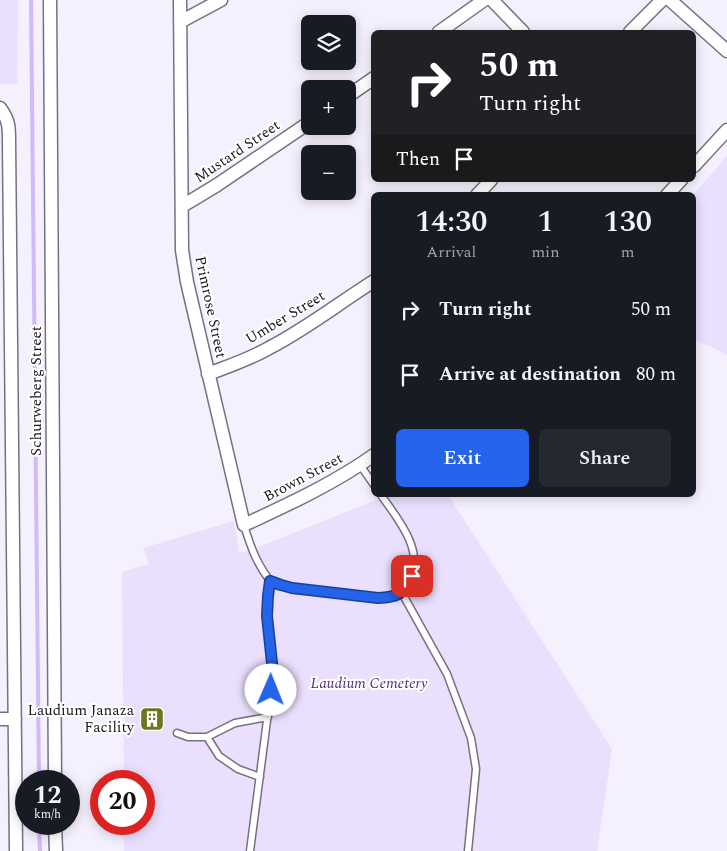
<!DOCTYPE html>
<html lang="en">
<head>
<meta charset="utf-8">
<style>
  body { margin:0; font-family:Spectral,serif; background:#242831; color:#f1f3f6; height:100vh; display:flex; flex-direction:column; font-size:19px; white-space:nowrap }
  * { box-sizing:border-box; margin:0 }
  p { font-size:16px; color:#9ea1a6 }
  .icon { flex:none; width:28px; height:28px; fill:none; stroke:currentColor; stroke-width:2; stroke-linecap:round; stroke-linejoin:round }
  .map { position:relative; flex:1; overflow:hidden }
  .sheet { position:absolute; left:371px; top:192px; width:325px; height:305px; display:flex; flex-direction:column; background:#171b24; border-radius:8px; box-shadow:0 2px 12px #0003 }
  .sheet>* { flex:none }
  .guide { position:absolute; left:371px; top:30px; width:325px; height:152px; border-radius:8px; box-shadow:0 2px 12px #0003; background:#202124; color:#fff; overflow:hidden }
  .controls { position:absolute; left:301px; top:15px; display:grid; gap:10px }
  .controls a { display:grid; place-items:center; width:55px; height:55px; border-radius:8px; background:#171b24; box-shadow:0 2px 12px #0003; font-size:25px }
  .speed { position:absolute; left:15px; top:770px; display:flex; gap:10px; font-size:25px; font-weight:700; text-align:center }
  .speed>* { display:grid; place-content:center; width:65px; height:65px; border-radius:50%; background:#171b24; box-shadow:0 2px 12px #0003; line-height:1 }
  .speed small { font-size:12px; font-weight:400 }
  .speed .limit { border:8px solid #d22; background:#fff; color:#111 }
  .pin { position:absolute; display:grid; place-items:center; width:42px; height:42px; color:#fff; margin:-21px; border-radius:10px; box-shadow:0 2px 8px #0006 }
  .me { position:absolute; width:55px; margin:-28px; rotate:1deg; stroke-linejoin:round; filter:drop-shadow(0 0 4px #0008) }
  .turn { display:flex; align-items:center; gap:18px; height:105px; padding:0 25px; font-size:22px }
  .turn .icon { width:65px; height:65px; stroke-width:2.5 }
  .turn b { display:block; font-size:35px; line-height:42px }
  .then { display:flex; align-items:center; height:48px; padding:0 25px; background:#0003; gap:10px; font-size:19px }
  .eta { display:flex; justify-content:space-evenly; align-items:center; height:85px; text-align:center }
  .eta b { font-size:30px; font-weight:600; line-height:35px }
  .action { display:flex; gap:10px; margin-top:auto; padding:10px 25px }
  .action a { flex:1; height:58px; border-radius:8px; background:#2563eb; color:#fff; font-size:20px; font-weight:600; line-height:58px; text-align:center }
  .action a+a { background:#242831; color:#f1f3f6 }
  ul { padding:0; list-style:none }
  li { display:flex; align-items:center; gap:15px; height:65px; padding:0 25px }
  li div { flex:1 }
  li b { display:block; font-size:19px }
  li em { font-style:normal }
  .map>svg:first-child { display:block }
  .green { fill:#eadffd }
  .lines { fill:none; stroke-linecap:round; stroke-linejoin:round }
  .stream { stroke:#d2b9fa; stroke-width:4 }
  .lane-casing { stroke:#76717f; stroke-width:9 }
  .street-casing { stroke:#76717f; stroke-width:15 }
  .lane { stroke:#fff; stroke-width:6 }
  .street { stroke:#fff; stroke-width:12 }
  .route-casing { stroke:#184099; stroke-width:12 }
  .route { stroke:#2563eb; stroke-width:9 }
  .labels { text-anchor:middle; stroke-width:4; stroke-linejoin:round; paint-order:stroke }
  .street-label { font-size:15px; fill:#18161b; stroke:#fff }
  .park-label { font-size:15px; font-style:italic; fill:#512e79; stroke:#fff }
  .poi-label { font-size:15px; fill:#18161b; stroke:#fff; text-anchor:end }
</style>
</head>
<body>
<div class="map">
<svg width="727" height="851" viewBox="0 0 727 851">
  <rect width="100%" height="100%" fill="#f5f0fd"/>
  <path class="green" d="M0 0H18L17 84H0Z
    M727 156V355L714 348 694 340V195H693Z
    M389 495H448L612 749 597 851H124V824H144V781H124L122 572 149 564 143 548 234 521 239 553 258 547Z"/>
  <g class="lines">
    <path class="stream" d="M31 0 39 781
      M39 824 40 851"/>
    <defs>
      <path id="lane" d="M360 465 374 485
        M244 525C251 548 256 562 270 581
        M270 581 281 585 292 588 378 598C395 597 403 596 410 580 425 550 397 518 381 495
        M402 593 447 674 471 738 476 769 468 851
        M177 733 188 737H207L235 723 268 717
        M207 737 219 756 238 769 260 777
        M250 851 271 690 272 663 267 617 268 597 270 581"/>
      <path id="street" d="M50 0 55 781
        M180 0 182 250 187 282 244 525C289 504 333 484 374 455
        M492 0 523 32
        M670 0 727 51
        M180 22 221 0
        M439 32 484 0
        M630 32 662 0
        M348 96 374 78
        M0 108C9 120 9 127 9 141L16 851
        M694 166 727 130
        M477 195 491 180
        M667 195 681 180
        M182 206 194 199 217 185 310 122
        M208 374C229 366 250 359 269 348 306 329 339 303 374 281
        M0 719H15
        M55 824 56 851"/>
    </defs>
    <use href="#lane" class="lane-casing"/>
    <use href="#street" class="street-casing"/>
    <use href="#lane" class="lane"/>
    <use href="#street" class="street"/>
  </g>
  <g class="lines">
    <defs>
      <path id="route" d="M271 690 272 663 267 616 268 596 270 581 281 585 292 588 378 598C399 597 403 594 412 576"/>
    </defs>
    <use href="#route" class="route-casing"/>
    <use href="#route" class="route"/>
  </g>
  <defs>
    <symbol id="building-square" viewBox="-11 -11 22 22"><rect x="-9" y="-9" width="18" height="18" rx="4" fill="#6f741d" stroke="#fff"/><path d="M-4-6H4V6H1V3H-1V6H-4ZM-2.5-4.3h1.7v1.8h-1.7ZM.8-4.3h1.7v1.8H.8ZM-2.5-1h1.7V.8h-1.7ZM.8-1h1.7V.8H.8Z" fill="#fff"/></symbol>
  </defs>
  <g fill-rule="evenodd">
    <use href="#building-square" x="138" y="705" width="28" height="28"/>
  </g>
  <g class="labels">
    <g class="street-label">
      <text transform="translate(237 151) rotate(-34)" y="5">Mustard Street</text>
      <text transform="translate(211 307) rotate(78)" y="5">Primrose Street</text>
      <text transform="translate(285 317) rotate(-31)" y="5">Umber Street</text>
      <text transform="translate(36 391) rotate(-90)" y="5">Schurweberg Street</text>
      <text transform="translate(303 477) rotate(-28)" y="5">Brown Street</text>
    </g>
    <g class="park-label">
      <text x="369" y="688">Laudium Cemetery</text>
    </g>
    <g class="poi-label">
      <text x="134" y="715">Laudium Janaza<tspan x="134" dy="17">Facility</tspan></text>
    </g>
  </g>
</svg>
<div class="controls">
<a><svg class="icon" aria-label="layers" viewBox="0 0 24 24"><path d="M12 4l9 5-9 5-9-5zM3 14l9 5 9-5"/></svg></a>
<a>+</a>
<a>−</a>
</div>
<div class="speed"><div>12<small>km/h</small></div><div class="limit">20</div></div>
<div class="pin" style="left:412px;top:576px;background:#d93025"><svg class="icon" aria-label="arrive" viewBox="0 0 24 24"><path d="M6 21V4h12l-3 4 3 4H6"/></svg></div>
<svg class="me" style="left:271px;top:690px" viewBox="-20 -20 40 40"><circle r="19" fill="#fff"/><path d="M0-13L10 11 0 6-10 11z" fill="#2563eb"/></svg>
<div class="guide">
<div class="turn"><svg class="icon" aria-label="right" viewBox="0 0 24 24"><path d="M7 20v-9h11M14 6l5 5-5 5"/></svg><div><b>50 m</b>Turn right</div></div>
<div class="then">Then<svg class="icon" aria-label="arrive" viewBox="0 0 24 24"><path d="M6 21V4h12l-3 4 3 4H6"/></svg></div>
</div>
<section class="sheet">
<div class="eta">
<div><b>14:30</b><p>Arrival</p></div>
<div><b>1</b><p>min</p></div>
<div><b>130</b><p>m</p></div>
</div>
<ul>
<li><svg class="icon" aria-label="right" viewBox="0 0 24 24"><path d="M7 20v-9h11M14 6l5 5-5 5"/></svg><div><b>Turn right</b></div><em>50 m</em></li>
<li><svg class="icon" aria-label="arrive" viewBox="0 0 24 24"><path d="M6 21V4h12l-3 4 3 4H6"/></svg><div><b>Arrive at destination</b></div><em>80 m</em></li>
</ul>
<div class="action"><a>Exit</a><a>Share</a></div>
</section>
</div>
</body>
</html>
